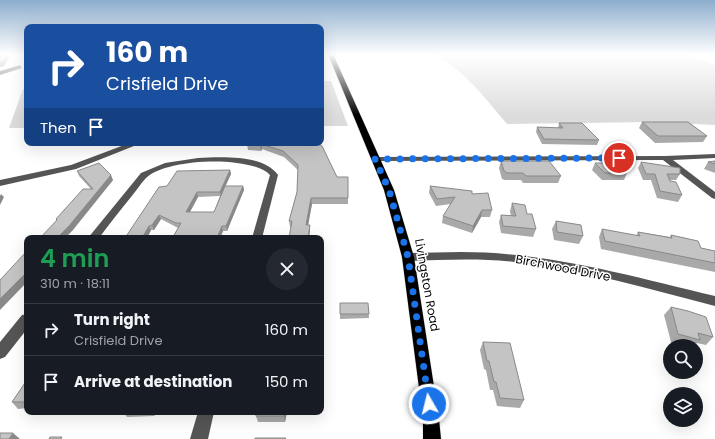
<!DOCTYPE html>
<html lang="en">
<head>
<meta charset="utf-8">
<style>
  body { margin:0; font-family:Poppins,sans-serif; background:#242831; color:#f1f3f6; height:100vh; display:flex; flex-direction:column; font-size:15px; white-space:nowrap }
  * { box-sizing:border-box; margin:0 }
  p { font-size:13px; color:#9ea1a6 }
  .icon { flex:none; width:22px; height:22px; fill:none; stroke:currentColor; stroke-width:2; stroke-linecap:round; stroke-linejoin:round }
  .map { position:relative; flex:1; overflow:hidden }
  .sheet { position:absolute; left:24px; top:235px; width:300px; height:180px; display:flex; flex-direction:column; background:#171b24; border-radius:8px; box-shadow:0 4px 16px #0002 }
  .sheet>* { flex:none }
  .banner { position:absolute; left:24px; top:24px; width:300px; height:122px; border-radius:8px; box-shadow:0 4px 16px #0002; background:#1a4fa0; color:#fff; overflow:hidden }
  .buttons { position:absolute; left:663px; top:339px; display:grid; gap:8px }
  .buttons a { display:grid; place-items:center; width:40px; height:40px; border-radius:50%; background:#171b24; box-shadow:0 4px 16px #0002; font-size:20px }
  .pin { position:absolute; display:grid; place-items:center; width:34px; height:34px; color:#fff; margin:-17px; border:2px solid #fff; border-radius:50%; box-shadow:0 1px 4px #0007 }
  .me { position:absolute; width:44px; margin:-22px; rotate:352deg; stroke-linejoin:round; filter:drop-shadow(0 0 3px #0008) }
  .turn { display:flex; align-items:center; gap:14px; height:84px; padding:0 16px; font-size:18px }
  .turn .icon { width:52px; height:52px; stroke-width:2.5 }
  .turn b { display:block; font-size:28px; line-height:34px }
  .then { display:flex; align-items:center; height:38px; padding:0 16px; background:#0003; gap:8px; font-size:15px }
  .round { display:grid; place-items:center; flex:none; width:42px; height:42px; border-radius:21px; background:#242831 }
  .headline { display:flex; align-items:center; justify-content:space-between; height:68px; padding:0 16px }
  h1 { font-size:24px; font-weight:600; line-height:30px; color:#1e9e55 }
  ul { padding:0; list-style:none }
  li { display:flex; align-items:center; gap:12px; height:52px; padding:0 16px; border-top:1px solid #363941 }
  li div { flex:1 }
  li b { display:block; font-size:15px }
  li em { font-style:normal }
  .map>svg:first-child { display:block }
  .green { fill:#dcdcdc }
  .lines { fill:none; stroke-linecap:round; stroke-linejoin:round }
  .major-casing { stroke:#dbdbdb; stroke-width:1 }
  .minor { fill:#555; fill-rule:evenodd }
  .major { fill:#000; fill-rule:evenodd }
  .wall { fill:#a9a9a9; fill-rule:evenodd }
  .shaded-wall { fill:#898989 }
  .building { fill:#c4c4c4; stroke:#898989 }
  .route { stroke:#1a73e8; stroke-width:7; stroke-dasharray:0 12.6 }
  .labels { text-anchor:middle; stroke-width:3; stroke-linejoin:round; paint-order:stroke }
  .street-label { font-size:12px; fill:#000; stroke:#fff }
</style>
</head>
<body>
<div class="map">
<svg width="715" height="439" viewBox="0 0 715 439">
  <rect width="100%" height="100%" fill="#fff"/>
  <path class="green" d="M432 54H688L715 65V125L652 122 507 124C485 98 464 69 432 54Z
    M321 81H331L348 126H321Z
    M23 89H27V128H9Z"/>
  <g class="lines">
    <defs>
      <path id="major" d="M328 54H333L394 190 414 257 439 419 441 439H423V419L402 257 384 190Z"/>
    </defs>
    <use href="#major" class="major-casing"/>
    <path class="minor" d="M20 65 22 68 0 75V71Z
      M127 144H130L134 146 76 169 0 186V180L71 165Z
      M715 154V158L673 160 715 192V199L712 198 663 160 375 161 371 159 375 157 665 156Z
      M198 158C221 157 263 154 278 175L262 238H252L270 175C251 155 166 158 146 178 141 183 136 191 131 197 120 211 109 224 99 238H88L141 173 165 163Z
      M461 252C548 252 631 276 715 296V306C649 289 582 269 514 262 479 258 443 260 408 261L404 260 402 257 404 254 408 253Z
      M27 314V329L5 357 0 359V342L22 315Z
      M198 412H214L208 439H190Z"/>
    <use href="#major" class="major"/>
  </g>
  <path class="wall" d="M642 122 707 136 703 142 655 143 639 128Z
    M559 123 599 140 597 145 542 144 536 132 537 127 558 128Z
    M248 143H318L337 177H348V204H312L308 225 310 231 290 227 289 221 297 192 298 170 284 157 262 149 261 151 248 150 247 144Z
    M501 161 561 176 558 183H523L521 180H505L502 179 499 168Z
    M715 161V173L704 169 708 162Z
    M641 162 680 174 676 180H670L682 195 678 202 657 198 651 180H643L638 168Z
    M595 163 627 173 624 180H602L592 170Z
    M230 170 231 174 225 186H243L244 190 227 231H223L220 238H174L173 237 178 228 161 219 154 230H151L147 238H125L167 186ZM220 196 214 212H190L198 197Z
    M77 171 113 180 72 231 57 220 56 219 91 189 79 176Z
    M430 186 472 194 492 210 490 217H481L472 233 442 223 443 216 451 204 436 206 429 193Z
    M512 203 527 214 536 229 533 237 501 233 499 222 501 215 511 216 510 211Z
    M556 221 583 236 579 244 554 240 552 229Z
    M602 229 636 236 638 232 670 237 671 235 701 248 715 251V272L601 249 599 237Z
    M368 303 369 318 340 319V314Z
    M671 307 713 337 706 345 697 343 695 346H685L671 342 664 315Z
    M483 342 524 400 520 408 497 406 493 390H490L486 370 484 369 480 350Z
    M27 380V408L18 409 12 402Z
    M123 412H156L154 416 127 417Z
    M256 412H287L285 422H258L256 416Z"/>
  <path class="shaded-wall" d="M8 54H11L4 66 0 67V63Z
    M261 144 262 149 261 151 260 145Z
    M230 170 231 174 221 196 220 192Z
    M111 175 113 180 72 231 65 238H57Z
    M243 186 244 190 227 231 226 226Z
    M197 192 198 197 187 217 186 212Z
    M1 194 4 197 0 205V196Z
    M311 198 312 204 307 231 306 225Z
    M482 210 481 217 472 233 473 226Z
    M159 215 161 219 154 230 152 225Z
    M310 225V231L309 238H308Z
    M149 226 151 230 147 238H142Z
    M222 226 223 231 220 238H217Z
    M27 272V282L0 310V299Z
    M152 412H156L154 416Z
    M284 412H287L285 422 284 416Z
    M13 433 20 439H9Z"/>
  <path class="building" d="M0 54H8L2 62 0 63Z
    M642 122H688L707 136H658Z
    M559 123H582L599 140 544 139 537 127 563 128Z
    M248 143H318L322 146 337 177H348V198H311L306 225H310L308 238H289L292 221H289L297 192 298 165 283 151 261 144 260 145 247 144Z
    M501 161H549L561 176H526L523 173H507L504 171Z
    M715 161V164L708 162Z
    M641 162 680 168V174H667L670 181 676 182 682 195 660 191 655 174H646Z
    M99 163 111 175 69 226 57 238H40L57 220 56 219 83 189H93L77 171Z
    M595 163H617L627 173H605Z
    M230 170 220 192H197L186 212H214L225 186H243L226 226H222L217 238H194L195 236 173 237 181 223H176L159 215 152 225 149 226 142 238H125L159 187 167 186 177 171Z
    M430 186 472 191V194L488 193 492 210H482L473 226 443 216 455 197 437 199Z
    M512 203 525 205 527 214H532L536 229 503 226 501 215 516 216Z
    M556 221 581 225 583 236 557 232Z
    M602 229 640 236 638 232 672 238 671 235 698 241 701 248 715 251V263L605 241Z
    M27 251V272L0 299V280Z
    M340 303H368L369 314H340Z
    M671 307 688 311 706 317 713 337 698 333 700 340 678 334Z
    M483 342 510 343 524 400 500 398 496 382H494L489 361H487Z
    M27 380V402H12Z
    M256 412H284V416H256Z
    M0 433H13L9 439H0Z
    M50 437H62L61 439H49Z
    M255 438H286L285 439H255Z"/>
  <linearGradient id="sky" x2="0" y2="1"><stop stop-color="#8cadcc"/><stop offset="0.47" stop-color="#fff"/><stop offset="1" stop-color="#fff" stop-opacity="0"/></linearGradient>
  <rect width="715" height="116" fill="url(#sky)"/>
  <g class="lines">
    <path class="route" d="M429 404 408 257 389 190 375 159 619 158"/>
  </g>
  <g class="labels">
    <g class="street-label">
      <text transform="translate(563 268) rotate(11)" y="4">Birchwood Drive</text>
      <text transform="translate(427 285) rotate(80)" y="4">Livingston Road</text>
    </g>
  </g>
</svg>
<div class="buttons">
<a><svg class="icon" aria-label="search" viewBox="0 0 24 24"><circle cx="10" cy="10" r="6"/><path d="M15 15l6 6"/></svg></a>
<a><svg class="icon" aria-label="layers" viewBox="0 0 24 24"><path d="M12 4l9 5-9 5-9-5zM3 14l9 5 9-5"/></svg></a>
</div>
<div class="pin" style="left:619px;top:158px;background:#d93025"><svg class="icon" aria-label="arrive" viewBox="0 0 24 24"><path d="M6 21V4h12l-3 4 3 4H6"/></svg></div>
<svg class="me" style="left:429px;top:404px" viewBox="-20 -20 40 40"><circle r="17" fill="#1a73e8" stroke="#fff" stroke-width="3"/><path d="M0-11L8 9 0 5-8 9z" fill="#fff"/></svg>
<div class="banner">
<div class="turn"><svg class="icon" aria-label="right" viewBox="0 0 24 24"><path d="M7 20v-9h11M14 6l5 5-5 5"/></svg><div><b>160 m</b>Crisfield Drive</div></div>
<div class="then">Then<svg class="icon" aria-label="arrive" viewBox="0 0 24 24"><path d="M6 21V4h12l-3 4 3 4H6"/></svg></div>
</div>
<section class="sheet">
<div class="headline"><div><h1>4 min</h1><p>310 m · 18:11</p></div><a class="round"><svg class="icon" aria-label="close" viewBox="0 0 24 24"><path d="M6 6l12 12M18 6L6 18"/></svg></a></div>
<ul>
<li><svg class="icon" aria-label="right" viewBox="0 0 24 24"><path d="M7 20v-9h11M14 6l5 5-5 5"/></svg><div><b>Turn right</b><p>Crisfield Drive</p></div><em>160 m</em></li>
<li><svg class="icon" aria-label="arrive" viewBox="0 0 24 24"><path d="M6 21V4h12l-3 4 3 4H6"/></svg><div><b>Arrive at destination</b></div><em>150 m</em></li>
</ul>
</section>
</div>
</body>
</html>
